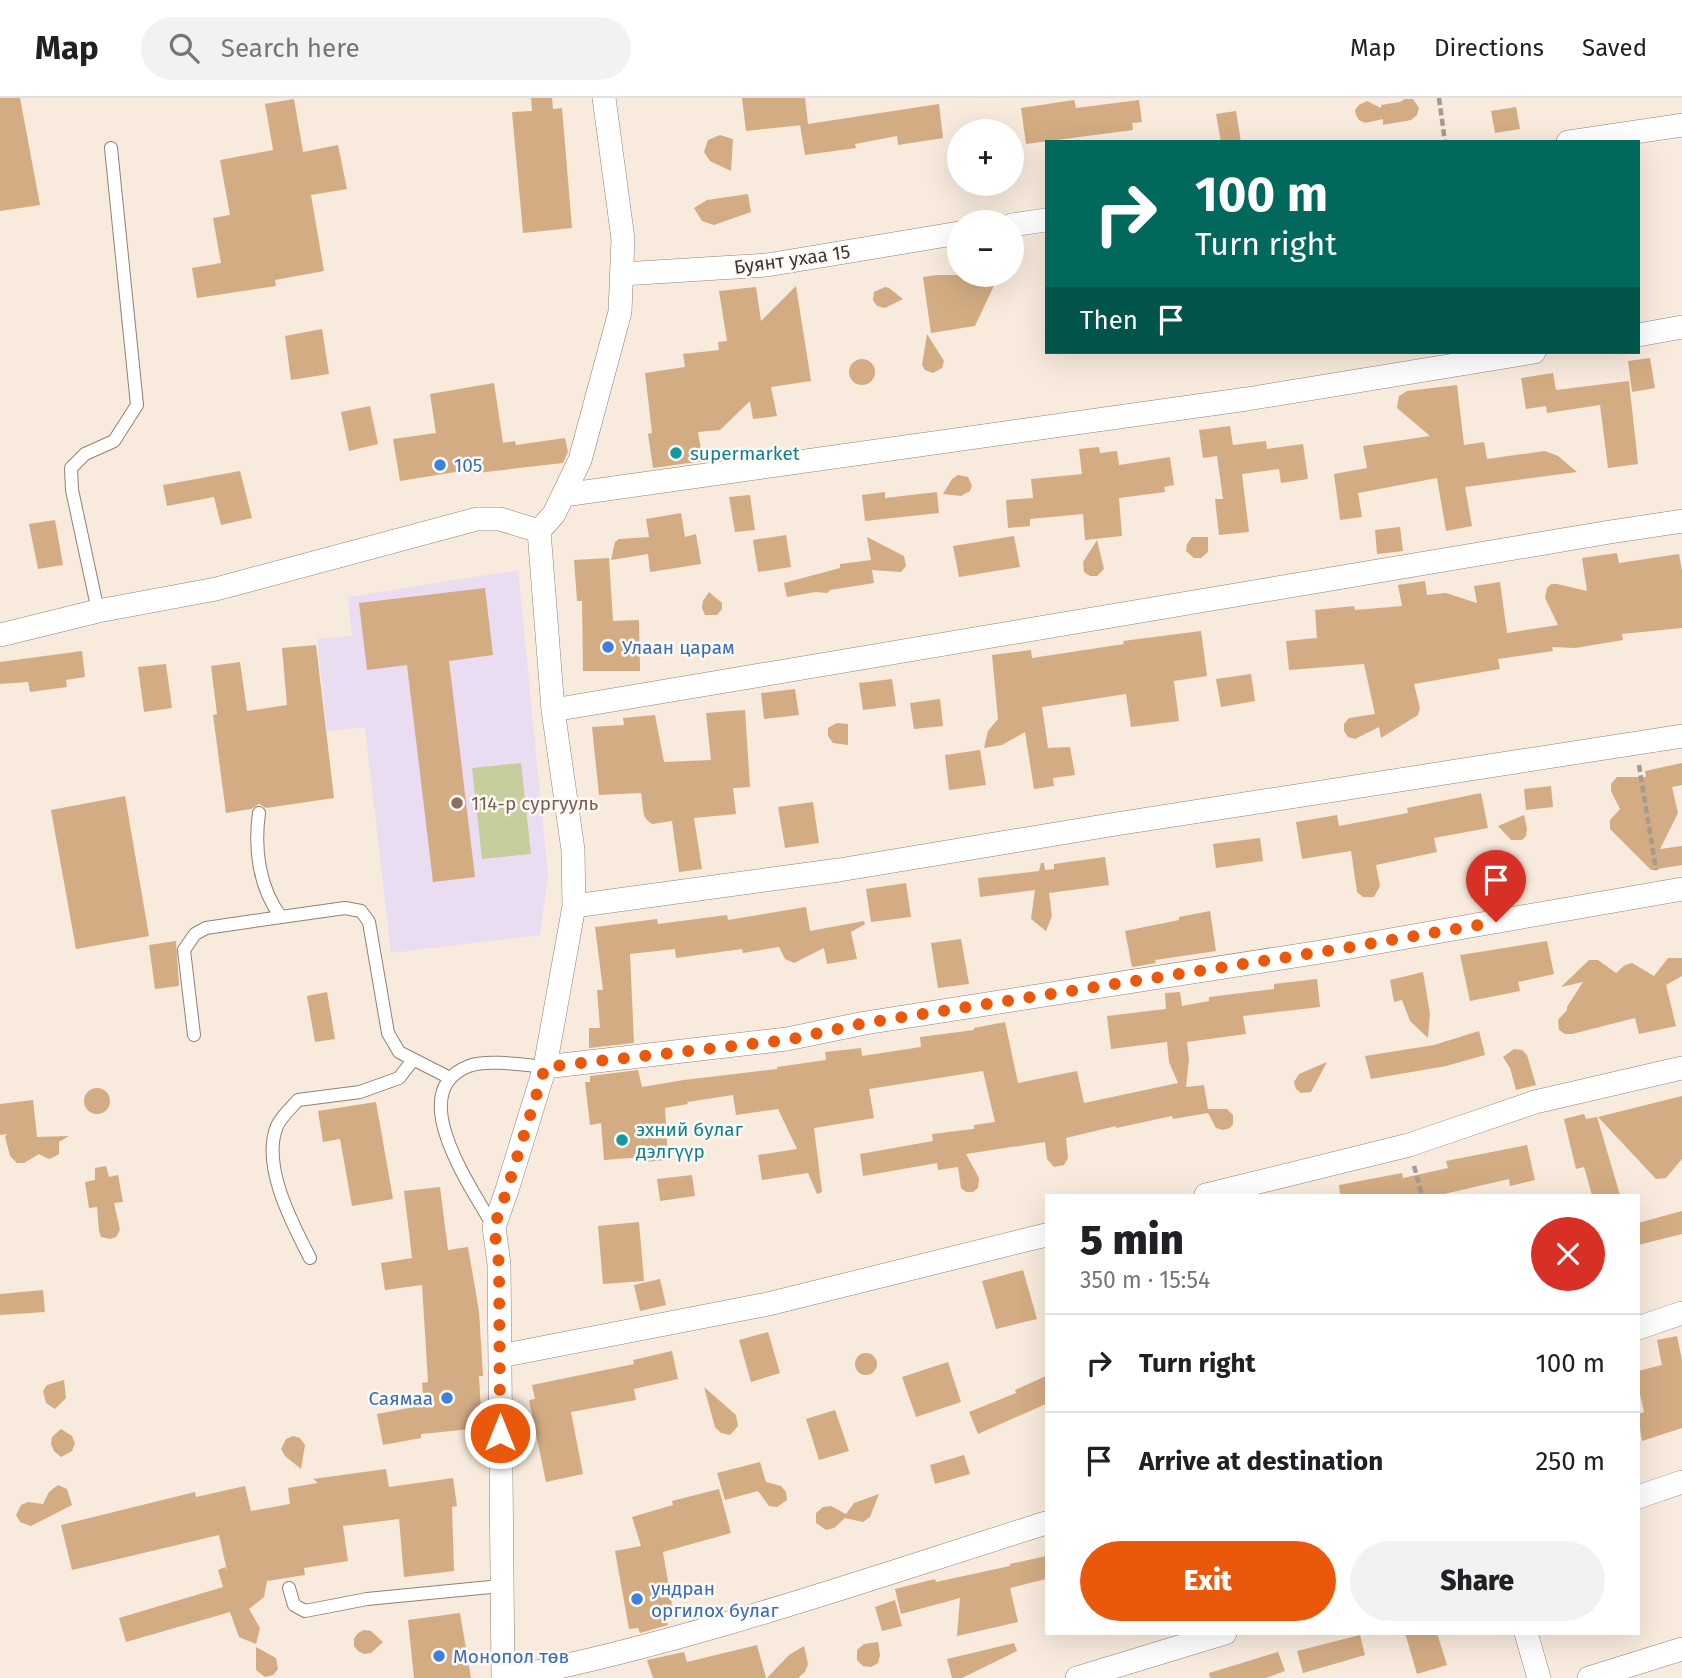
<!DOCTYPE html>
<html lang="en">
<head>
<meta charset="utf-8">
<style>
  body { margin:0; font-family:"Fira Sans",sans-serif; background:#f2f2f2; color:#202124; height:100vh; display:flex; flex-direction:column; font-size:26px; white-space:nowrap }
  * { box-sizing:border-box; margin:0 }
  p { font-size:23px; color:#757577 }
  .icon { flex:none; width:38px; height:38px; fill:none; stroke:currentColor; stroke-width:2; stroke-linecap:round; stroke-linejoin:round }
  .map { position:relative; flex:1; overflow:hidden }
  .details { position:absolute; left:1045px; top:1096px; width:595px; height:441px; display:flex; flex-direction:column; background:#fff; border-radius:0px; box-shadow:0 7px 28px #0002 }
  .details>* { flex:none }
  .banner { position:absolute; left:1045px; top:42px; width:595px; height:214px; border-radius:0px; box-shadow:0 7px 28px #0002; background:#00695c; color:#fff; overflow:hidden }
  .controls { position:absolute; left:947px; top:21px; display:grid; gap:14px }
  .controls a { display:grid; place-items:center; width:77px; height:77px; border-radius:50%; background:#fff; box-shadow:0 7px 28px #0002; font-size:35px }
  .pin { position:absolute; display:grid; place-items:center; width:60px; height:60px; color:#fff; margin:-72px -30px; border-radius:50% 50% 50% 0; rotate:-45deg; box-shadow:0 0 7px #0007 }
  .pin .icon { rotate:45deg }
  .me { position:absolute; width:77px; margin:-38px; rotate:0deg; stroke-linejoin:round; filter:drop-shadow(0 0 5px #0008) }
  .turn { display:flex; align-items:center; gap:24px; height:147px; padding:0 35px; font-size:32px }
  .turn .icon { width:91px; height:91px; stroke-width:2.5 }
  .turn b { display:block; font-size:49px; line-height:60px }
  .then { display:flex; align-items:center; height:66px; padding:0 35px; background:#0003; gap:14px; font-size:26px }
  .round { display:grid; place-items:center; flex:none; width:74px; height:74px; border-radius:37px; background:#f2f2f2 }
  .head { display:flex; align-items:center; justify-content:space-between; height:119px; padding:0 35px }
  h1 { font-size:42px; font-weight:800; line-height:52px }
  .primary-button { display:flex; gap:14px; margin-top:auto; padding:14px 35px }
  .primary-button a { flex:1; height:80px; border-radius:42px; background:#ea580c; color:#fff; font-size:28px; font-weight:800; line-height:80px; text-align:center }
  .primary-button a+a { background:#f2f2f2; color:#202124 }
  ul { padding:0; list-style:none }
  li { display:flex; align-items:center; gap:21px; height:98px; padding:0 35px; border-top:2px solid #e0e0e0 }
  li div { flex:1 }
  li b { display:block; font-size:26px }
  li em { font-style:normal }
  header { display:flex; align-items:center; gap:42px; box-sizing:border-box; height:98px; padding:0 35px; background:#fff; border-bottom:2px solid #e0e0e0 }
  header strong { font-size:33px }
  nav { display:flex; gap:38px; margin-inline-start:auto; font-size:24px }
  .search { width:490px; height:63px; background:#f2f2f2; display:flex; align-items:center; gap:18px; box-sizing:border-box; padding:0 24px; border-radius:38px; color:#757577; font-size:26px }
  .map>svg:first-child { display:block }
  .education { fill:#eaddf1 }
  .pitch { fill:#c6ce9e }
  .building { fill:#d3ac83 }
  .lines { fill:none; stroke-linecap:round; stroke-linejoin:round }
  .service-casing { stroke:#8f8276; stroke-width:14 }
  .minor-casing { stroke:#8f8276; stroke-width:24 }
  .path { stroke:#a49a90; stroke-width:4.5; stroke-dasharray:7 3.5; stroke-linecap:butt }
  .service { stroke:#fff; stroke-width:12 }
  .minor { stroke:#fff; stroke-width:23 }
  .route { stroke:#ea580c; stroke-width:12; stroke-dasharray:0 21.6 }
  .culture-dot { fill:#0f9aa8; stroke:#fef9f3; stroke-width:2.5 }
  .shop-dot { fill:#3f7fe0; stroke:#fef9f3; stroke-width:2.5 }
  .education-dot { fill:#8d6e63; stroke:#fef9f3; stroke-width:2.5 }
  .labels { text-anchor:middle; stroke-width:5; stroke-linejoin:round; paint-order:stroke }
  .street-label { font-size:19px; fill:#3b3631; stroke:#fef9f3 }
  .culture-label { font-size:19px; fill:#0d838f; stroke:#fef9f3; text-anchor:start }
  .shop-label { font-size:19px; fill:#366cbe; stroke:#fef9f3; text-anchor:start }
  .education-label { font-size:19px; fill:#785e54; stroke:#fef9f3; text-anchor:start }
</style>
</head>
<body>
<header>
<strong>Map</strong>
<div class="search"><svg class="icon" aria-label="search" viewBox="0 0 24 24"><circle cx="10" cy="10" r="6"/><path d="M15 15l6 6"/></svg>Search here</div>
<nav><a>Map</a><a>Directions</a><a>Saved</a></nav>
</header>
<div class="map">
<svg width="1682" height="1580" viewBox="0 0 1682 1580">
  <rect width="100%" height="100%" fill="#f8eadc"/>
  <path class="education" d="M518 472 548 777 540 837 391 855 365 629 327 633 317 541 352 538 348 499Z"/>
  <path class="pitch" d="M521 665 531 756 482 761 472 670Z"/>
  <path class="building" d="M0 0H20L40 107 0 113Z
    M531 0H552L553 11 562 10 572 130 523 135 512 14 532 13Z
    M742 0H805L808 26 939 6 943 40 898 47 897 38 855 46 856 50 805 57 800 27H803L746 33Z
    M294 1 303 54 338 47 347 91 311 97 324 173 275 182 276 188 197 200 192 170 221 165 213 120 230 117 220 62 273 52 265 6Z
    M1405 1H1413L1419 10 1417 17 1411 22 1383 27V21L1365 25 1359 22 1356 17 1355 12 1359 7 1367 3 1381 10V7L1400 4Z
    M1074 2 1076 10 1139 2 1142 24 1132 25 1133 32 1026 46 1021 10Z
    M1516 9 1520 31 1495 35 1491 13Z
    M1236 13 1241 44H1221L1216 16Z
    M720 37 733 41 731 73 710 63 704 54 708 42Z
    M748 96 751 114 714 127 702 123 694 110 707 102Z
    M937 177H999L975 228 931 235 923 179Z
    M796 188 811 283 771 289 777 318 753 321 750 303 720 332 698 334 703 363 653 370 648 336 652 335 645 275 685 269 683 256 719 252 718 244 727 243 719 193 756 189 761 223Z
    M885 189 889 190 903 201 885 210 877 208 873 202 874 194Z
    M322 231 329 276 291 282 285 238Z
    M927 236 944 263 942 270 933 275 925 272 922 267Z
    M1650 260 1655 290 1632 294 1628 263Z
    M849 274a13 13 0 1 1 26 0a13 13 0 1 1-26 0Z
    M1553 275 1556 292 1629 283 1638 366 1608 370 1600 307 1547 315 1546 308 1526 311 1521 280Z
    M494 285 503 345 515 343 516 347 565 340 568 354 563 365 468 376V372L400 383 393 341 436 335 430 296Z
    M1457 287 1464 347 1484 344 1487 361 1545 353 1558 358 1577 374 1465 389 1472 428 1446 433 1437 380 1358 395 1362 419 1340 422 1334 376 1367 370 1363 348 1430 338 1397 310 1399 298 1407 293Z
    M370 308 378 346 349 353 341 314Z
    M1230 328 1233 347 1266 343 1267 351 1303 346 1308 381 1281 385 1279 371 1242 376 1249 434 1219 437 1215 401H1223L1217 358 1203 360 1199 332Z
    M1099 349 1100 355 1117 353 1119 367 1170 359 1174 387 1164 389 1165 394 1119 400 1122 438 1085 442 1083 416 1030 421V428L1008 430 1006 402 1033 400 1031 381 1082 376 1079 351Z
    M240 373 252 420 221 427 214 399 167 408 163 387Z
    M958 377 968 379 972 388 970 393 961 398 943 396 952 381Z
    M885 394V400L937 394 939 415 865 423 862 397Z
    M750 397 755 432 735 434 729 399Z
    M681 415 685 439 696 436 701 466 650 474 648 456 611 462 615 444 619 441 649 439 646 421Z
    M55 422 63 467 38 471 29 426Z
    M1400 429 1403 453 1377 456 1375 432Z
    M786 437 791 469 758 474 753 442Z
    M1014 438 1020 469 959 479 953 448Z
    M867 439 904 458 906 468 901 474 872 472 874 485 830 492 827 495 815 494 787 499 784 485 840 470V466L871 462Z
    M1192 439H1208V454L1201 460H1194L1186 453 1187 446Z
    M1097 442 1104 471 1097 478H1090L1084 474 1083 464Z
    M1617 455 1619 465 1679 456 1682 473V530L1622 536 1623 542 1575 550 1552 549 1553 553 1498 561 1500 571 1414 586 1420 610 1418 617 1381 640 1379 629 1355 641 1348 639 1344 633V626L1349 620 1375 616 1364 566 1289 572 1286 543 1317 540 1315 512 1354 508 1355 512 1402 508 1398 487 1425 483 1427 497 1446 495 1477 505 1474 488 1500 484 1507 535 1558 527 1545 500 1547 490 1551 486H1557L1587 493 1582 460Z
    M609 460 613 523 639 522 640 573H583L582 503H577L574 462Z
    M485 490 493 557 449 563 475 779 433 784 407 567 367 572 359 505Z
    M709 494 722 505V511L717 517H705L702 510 703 503Z
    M1201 533 1207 578 1174 583 1179 623 1131 629 1126 596 1042 609 1048 650 1070 649 1075 677 1053 680 1054 688 1034 691 1025 634 1002 647 984 650 988 633 998 621 992 557 1031 552 1032 560 1124 546 1123 543Z
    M316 547 334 700 266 710 259 706 251 711 226 715 213 617 217 616 211 568 240 564 247 613 287 607 282 550Z
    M82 553 85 579 66 582 67 589 30 594 28 584 0 586V564Z
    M166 566 172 610 144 614 138 569Z
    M1251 576 1255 603 1221 609 1216 581Z
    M892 581 896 608 863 612 859 585Z
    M795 591 799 617 764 621 761 595Z
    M940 601 943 628 914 631 910 605Z
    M745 612 750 689 733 690 736 716 694 720 702 771 679 774 672 723 652 726 648 723 644 718 641 695 599 697 592 629 624 627 623 620 655 617 664 664 711 662 706 615Z
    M837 625 848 626V647L833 645 828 638V630Z
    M980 652 986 687 949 692 945 657Z
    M1682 665V687L1672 689 1678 715 1660 751 1682 748V767L1651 772 1610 731V722L1620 711 1611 693V686L1617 679H1646L1645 673Z
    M1551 688 1553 709 1526 712 1524 691Z
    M1481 695 1488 730 1434 740 1437 754 1376 767 1380 788 1374 799H1363L1357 794 1351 753 1302 761 1296 724 1337 717 1339 728 1408 715 1407 710Z
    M125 698 149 838 76 851 51 712Z
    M813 704 819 745 785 750 778 709Z
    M1524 717 1527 731 1526 738 1522 742H1511L1498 728Z
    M1260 740 1263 763 1216 770 1213 746Z
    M1105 759 1109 787 1049 795 1052 818 1046 833 1031 821 1035 792 980 799 978 780 1039 773 1041 765H1044L1045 772 1054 771V766Z
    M1495 772 1500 797 1477 801 1472 777Z
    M906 785 911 819 871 824 866 791Z
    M806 809 810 833 864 823 865 826 851 834 857 861 827 866 824 850 794 865 785 861 779 849 743 855 742 851 676 860 675 851 630 856 634 945 589 950V930H600L597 892H603L595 829 657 821 658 826 727 817 728 822Z
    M1210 813 1216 853 1155 862 1156 865 1132 869 1125 833 1179 822V819Z
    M961 841 969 886 938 890 931 845Z
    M176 843 179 888 155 891 149 847Z
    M1547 843 1554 876 1518 884 1520 893 1470 903 1460 857Z
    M1668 860H1682V878L1666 887 1676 928 1639 936 1635 920 1572 936H1565L1559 932 1558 922 1567 912V909L1583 884 1561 889 1589 862H1598L1616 875 1625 867 1632 865 1654 878Z
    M1423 874 1430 916 1428 940 1410 923 1402 902 1394 904 1390 882Z
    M1317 881 1320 909 1243 918 1246 936 1187 944 1189 961 1186 989 1204 987 1208 1011H1227L1233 1017V1026L1230 1030 1223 1032 1216 1030 1208 1015 1173 1021 1172 1018 1116 1030V1028L1066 1040 1068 1060 1064 1067 1054 1069 1047 1061 1045 1044 966 1056 979 1080 978 1090 973 1094H966L961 1090 958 1069 938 1072 937 1065 863 1078 860 1056 933 1043 932 1036 974 1031V1027L995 1024 983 973 869 991 874 1020 814 1030 822 1094 817 1096 808 1075 762 1082 758 1057 797 1051 778 1011 736 1017 733 997 687 1004 688 1006 665 1010 668 1062 644 1064V1059L604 1062 601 1025 590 1027 585 984H590V978L638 972 642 989 684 982 777 971V969L826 962 825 954 861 950 862 958 921 949 920 939 974 932V930L1005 924 1018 985 1077 973 1084 1005 1178 985 1169 964 1167 944 1111 951 1107 918 1166 911 1165 895 1180 894 1182 908 1209 903V899L1274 891V886Z
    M327 894 335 941 315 944 307 898Z
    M1479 933 1485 957 1446 968 1371 981 1365 958 1434 947Z
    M1514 951 1522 952 1527 957 1536 987 1516 992 1510 970 1503 959Z
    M1327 964 1311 994 1301 995 1296 991 1294 984 1299 976Z
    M84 1003a13 13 0 1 1 26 0a13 13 0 1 1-26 0Z
    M1682 998V1061L1666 1080 1656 1081 1598 1019Z
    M33 1002 37 1039 69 1038 59 1044V1056L54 1059 49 1061 39 1056 24 1065H17L10 1058 5 1039 7 1036 0 1037V1006Z
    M376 1004 393 1101 352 1108 340 1041 323 1044 318 1013Z
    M1584 1016 1586 1021 1597 1019 1620 1097H1592L1584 1069 1576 1071 1564 1021Z
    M1527 1047 1535 1082 1510 1088 1509 1081 1440 1097H1340L1339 1087 1402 1075 1403 1080 1448 1070 1446 1063Z
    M106 1068 109 1079 118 1077 123 1104 114 1105 120 1132 116 1139 110 1141 101 1139 99 1133 97 1109 89 1110 85 1084 95 1082V1070Z
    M692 1077 695 1098 660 1103 657 1081Z
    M440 1089 448 1152 468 1149 479 1213 483 1278H479L482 1330 421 1336V1340L383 1347 377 1316 424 1307 422 1285 428 1284 422 1187 385 1192 381 1165 412 1160 404 1093Z
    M1682 1113V1136L1638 1147V1125Z
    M639 1124 644 1183 603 1186 598 1128Z
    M1023 1172 1037 1221 996 1231 982 1183Z
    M660 1181 666 1207 640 1213 634 1187Z
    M43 1192 45 1214 0 1217V1196Z
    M768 1234 780 1275 751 1284 739 1242Z
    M1677 1238 1682 1262V1330L1642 1343 1638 1316 1644 1314 1638 1288V1273L1662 1267 1657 1242Z
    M672 1253 678 1281 634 1291 636 1302 571 1314 583 1376 546 1384 529 1302 535 1301 532 1287 634 1266 633 1262Z
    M855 1266a11 11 0 1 1 22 0a11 11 0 1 1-22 0Z
    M948 1264 961 1304 916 1319 902 1279Z
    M1046 1278V1306L978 1336 969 1314 1016 1295 1015 1292Z
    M64 1282 66 1300 55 1311 46 1305 43 1293 47 1287Z
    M704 1289 736 1317 738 1328 730 1337 721 1335 715 1329Z
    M835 1312 849 1353 819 1362 806 1321Z
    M61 1331 72 1338 75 1345 72 1353 61 1359 54 1353 51 1346 52 1339Z
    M293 1338 300 1340 305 1347 301 1371 285 1358 281 1351 286 1341Z
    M964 1357 970 1376 935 1386 930 1367Z
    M760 1364 766 1384 781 1388 786 1394 787 1402 777 1409 769 1408 758 1393 725 1402 717 1375Z
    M386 1371 389 1389 453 1380 457 1408 452 1409 454 1473 404 1479 399 1421 343 1428 348 1463 304 1470 305 1477 267 1483 264 1499 249 1511 260 1530 256 1546 239 1539 230 1514 126 1544 119 1520 223 1489 218 1472 225 1469 227 1473 219 1437 72 1472 61 1427 195 1394 196 1399 245 1388 251 1413 290 1406 288 1390 318 1385 313 1381Z
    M58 1387 67 1391 72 1407 31 1428 20 1424 16 1417 21 1407 28 1404 43 1406 49 1394Z
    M719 1391 731 1435 663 1454 672 1507 664 1509 668 1527 640 1535 638 1530 629 1531 615 1453 641 1448 632 1419 673 1407 672 1403Z
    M879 1396 870 1419 863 1424 845 1420 834 1430 826 1432 816 1425V1415L823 1409 831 1408 846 1416 854 1405Z
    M1046 1458V1481L1010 1490 1018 1524 957 1538 960 1500 901 1516 895 1491 935 1481 936 1484 1010 1468V1466Z
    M895 1502 902 1528 882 1533 875 1509Z
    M460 1515 471 1580H414L408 1522Z
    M364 1532 371 1533 383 1544 371 1555 364 1556 358 1553 354 1548V1541L358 1535Z
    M1405 1535H1437L1447 1567 1417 1576Z
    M1360 1537 1365 1557 1303 1575 1297 1553Z
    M878 1544 880 1557 878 1565 871 1569 863 1568 857 1562V1552L864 1546Z
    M1014 1545 1017 1553 962 1580H952L947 1561Z
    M757 1547 766 1580H653L647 1562 684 1554 687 1564Z
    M804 1548 808 1566 805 1574 798 1580H767L789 1557Z
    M256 1549 276 1560 278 1571 273 1577 265 1579 256 1572Z
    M1278 1554 1285 1573 1266 1580H1210L1209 1575Z"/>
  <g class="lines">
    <defs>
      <path id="service" d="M98 513 72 392 71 370 85 356 114 343 137 307 111 50
        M259 715C254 751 259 790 281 819L345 810 361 813 369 824 388 935 399 954 450 980
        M194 937 184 852 195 836 206 830 281 819
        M493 1128C473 1091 402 994 469 968 486 961 525 967 545 969
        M310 1160C292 1125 261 1067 277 1028 281 1019 291 1010 298 1002L360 994 399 980 413 962
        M289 1490 294 1507 305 1513 367 1501 501 1488"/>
      <path id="minor" d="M1568 44 1682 27
        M1012 127 1046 122
        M623 176 767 167 959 135
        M1638 237 1682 229
        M564 397 1247 301 1534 254
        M0 537 98 513 216 491 477 421H500L539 433
        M553 612 1610 434 1682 423
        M574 808 839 772 1116 726 1682 638
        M545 969 787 941 865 925 1333 852 1682 791
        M1206 1097 1409 1047 1535 1004 1682 970
        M1638 1230 1682 1215
        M500 1258 768 1206 1046 1137
        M1638 1399 1682 1384
        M1526 1535 1539 1580
        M503 1580 499 1166 494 1129 507 1092 545 969 574 808 573 752 553 612 539 433 554 416 580 362 620 214 623 141 604 0
        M507 1580C690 1544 868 1481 1046 1425
        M1077 1580 1225 1535
        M1589 1580 1682 1551"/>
    </defs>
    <use href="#service" class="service-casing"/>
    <use href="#minor" class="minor-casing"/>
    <path class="path" d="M1439 0 1445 44
      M1639 667 1656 772
      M1414 1068 1422 1097"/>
    <use href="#service" class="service"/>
    <use href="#minor" class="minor"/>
  </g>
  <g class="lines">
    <path class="route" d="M500 1335 499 1166 494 1129 507 1092 545 969 787 942 865 925 1333 852 1496 824"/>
  </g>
  <g class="culture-dot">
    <circle cx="676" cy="355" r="7"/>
    <circle cx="622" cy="1042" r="7"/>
  </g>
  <g class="shop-dot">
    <circle cx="440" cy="367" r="7"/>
    <circle cx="608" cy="549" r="7"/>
    <circle cx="447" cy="1300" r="7"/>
    <circle cx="637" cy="1501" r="7"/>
    <circle cx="439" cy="1558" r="7"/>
  </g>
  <circle class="education-dot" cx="457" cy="705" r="7"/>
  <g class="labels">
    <g class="street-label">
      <text transform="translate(792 161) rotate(-8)" y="7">Буянт ухаа 15</text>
    </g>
    <g class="culture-label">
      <text x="690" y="362">supermarket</text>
      <text x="636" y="1038">эхний булаг<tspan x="636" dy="22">дэлгүүр</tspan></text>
    </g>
    <g class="shop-label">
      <text x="454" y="374">105</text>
      <text x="622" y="556">Улаан царам</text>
      <text x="433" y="1307" text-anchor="end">Саямаа</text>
      <text x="651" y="1497">ундран<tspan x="651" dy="22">оргилох булаг</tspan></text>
      <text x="453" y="1565">Монопол төв</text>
    </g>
    <g class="education-label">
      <text x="471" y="712">114-р сургууль</text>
    </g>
  </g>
</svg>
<div class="controls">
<a>+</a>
<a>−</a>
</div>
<div class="pin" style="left:1496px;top:824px;background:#d93025"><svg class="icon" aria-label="arrive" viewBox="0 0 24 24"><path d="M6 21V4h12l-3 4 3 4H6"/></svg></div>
<svg class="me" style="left:500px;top:1335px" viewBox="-20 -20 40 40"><circle r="17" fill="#ea580c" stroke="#fff" stroke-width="3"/><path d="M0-11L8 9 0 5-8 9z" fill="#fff"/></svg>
<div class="banner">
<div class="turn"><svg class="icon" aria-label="right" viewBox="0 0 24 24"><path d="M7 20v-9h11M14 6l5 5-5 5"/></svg><div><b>100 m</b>Turn right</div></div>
<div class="then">Then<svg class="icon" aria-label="arrive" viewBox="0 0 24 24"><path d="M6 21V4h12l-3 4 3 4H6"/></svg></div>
</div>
<section class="details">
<div class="head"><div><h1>5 min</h1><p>350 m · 15:54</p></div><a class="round" style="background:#d93025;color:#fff"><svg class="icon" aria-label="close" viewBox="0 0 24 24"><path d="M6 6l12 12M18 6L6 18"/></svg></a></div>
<ul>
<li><svg class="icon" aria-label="right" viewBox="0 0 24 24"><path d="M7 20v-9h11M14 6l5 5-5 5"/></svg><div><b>Turn right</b></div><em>100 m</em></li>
<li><svg class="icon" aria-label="arrive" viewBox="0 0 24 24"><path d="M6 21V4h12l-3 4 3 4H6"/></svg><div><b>Arrive at destination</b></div><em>250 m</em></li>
</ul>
<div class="primary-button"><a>Exit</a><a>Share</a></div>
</section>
</div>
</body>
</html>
